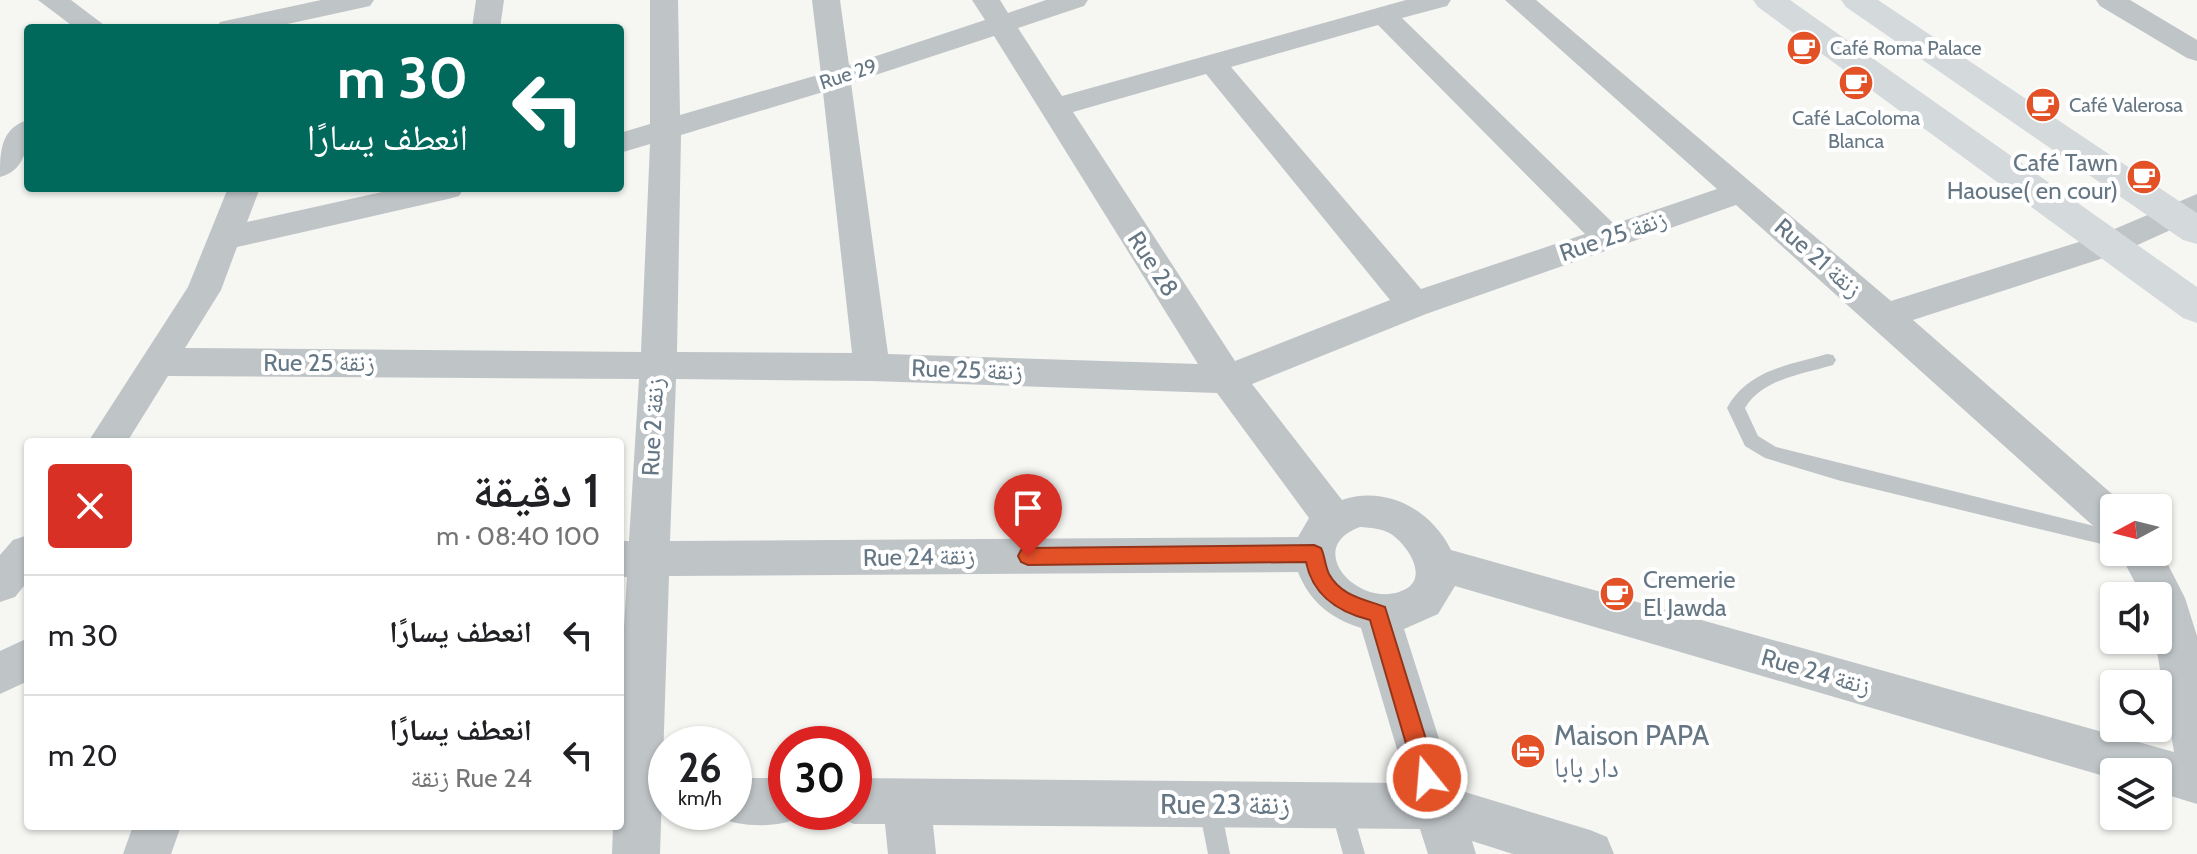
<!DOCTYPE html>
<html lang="ar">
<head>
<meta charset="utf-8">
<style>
  body { margin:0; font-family:Cabin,"Noto Naskh Arabic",sans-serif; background:#f2f2f2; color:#202124; direction:rtl; height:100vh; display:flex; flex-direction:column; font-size:30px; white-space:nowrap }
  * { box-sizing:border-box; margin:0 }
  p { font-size:26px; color:#757577 }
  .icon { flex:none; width:44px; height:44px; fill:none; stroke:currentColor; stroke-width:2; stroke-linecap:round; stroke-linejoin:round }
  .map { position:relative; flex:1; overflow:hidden; direction:ltr }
  .sheet { position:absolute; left:24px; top:438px; width:600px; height:392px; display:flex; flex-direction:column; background:#fff; border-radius:8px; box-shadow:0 2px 6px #0004; direction:rtl }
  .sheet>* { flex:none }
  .hud { position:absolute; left:24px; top:24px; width:600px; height:168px; border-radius:8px; box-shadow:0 2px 6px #0004; direction:rtl; background:#00695c; color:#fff; overflow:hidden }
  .needle { width:52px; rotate:263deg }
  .tools { position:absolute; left:2100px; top:494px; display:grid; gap:16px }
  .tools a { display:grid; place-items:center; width:72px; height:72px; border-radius:8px; background:#fff; box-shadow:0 2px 6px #0004; font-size:40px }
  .speed { position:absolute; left:648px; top:726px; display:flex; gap:16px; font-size:40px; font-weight:700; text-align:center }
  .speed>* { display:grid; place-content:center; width:104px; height:104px; border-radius:50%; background:#fff; box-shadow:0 2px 6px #0004; line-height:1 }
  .speed small { font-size:20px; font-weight:400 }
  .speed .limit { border:12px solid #d22; background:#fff; color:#111 }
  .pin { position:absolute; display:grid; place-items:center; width:68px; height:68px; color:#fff; margin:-82px -34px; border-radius:50% 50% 50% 0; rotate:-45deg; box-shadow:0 0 8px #0007 }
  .pin .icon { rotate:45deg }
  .me { position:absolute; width:88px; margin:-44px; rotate:343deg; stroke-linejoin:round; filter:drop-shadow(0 0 6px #0008) }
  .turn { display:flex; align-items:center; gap:28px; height:168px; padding:0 24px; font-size:36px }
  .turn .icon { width:104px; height:104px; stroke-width:2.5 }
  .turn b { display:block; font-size:56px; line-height:68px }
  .round { display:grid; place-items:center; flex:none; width:84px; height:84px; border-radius:8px; background:#f2f2f2 }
  .head { display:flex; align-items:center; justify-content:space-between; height:136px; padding:0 24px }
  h1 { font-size:48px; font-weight:600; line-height:60px }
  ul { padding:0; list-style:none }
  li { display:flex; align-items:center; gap:24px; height:120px; padding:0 24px; border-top:2px solid #e0e0e0 }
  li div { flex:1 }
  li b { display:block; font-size:30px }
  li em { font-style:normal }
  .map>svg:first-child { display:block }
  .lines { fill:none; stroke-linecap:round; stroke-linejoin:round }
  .lane { fill:#bfc4c7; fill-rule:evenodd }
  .street { fill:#bfc4c7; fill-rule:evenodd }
  .secondary { fill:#d4d9dc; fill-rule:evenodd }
  .route { fill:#e35127; stroke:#943519; stroke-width:2 }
  .labels { text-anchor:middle; stroke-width:8; stroke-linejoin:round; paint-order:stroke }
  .far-poi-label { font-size:20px; fill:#657784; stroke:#fff; text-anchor:start }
  .far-street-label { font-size:20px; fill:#657784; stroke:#fff }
  .poi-label { font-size:24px; fill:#657784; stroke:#fff; text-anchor:end }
  .street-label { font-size:24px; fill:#657784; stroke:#fff }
  .near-poi-label { font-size:28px; fill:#657784; stroke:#fff; text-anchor:start }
  .near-street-label { font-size:28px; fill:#657784; stroke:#fff }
</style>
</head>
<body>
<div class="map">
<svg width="2197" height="854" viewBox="0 0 2197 854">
  <rect width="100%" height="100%" fill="#f6f6f3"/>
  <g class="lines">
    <path class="lane" d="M1827 354 1833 355 1836 360 1833 365C1803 374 1762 379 1745 408L1758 436 1776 447 2114 531V547L1841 481 1765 458 1745 446 1727 408C1748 370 1789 365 1827 354Z
      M1209 793 1217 796 1220 804 1230 854H1208L1198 804 1201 796Z
      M1341 796 1349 799 1365 854H1343L1330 807 1333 799Z"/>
    <path class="street" d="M38 0H71L108 28H75Z
      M321 0H374L370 6 269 28H216L220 22Z
      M476 0H504L500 28H472Z
      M650 0H678L680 115 821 74 812 0H840L849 65 985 20 972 0H1000L1008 13 1046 0H1088L1084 6 1018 28 1062 96 1406 0H1451L1447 6 1402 18 1614 224 1717 189 1505 0H1536L1891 301 2098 236 2197 194V218L2122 252 1913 320 2128 508H2114V537L2100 532 1736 205 1426 314 1252 384 1342 500C1385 485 1431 509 1451 550L2174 752 2155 640H2158V596H2142L2119 552H2158V545L2185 598 2197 636V804L2158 792V772H2114V779L1455 586 1438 614 1404 629 1455 789 1590 830 1607 837 1614 854H1513L1472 841 1476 854H1428L1420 829 933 825 936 854H888L885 824H854L837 817 835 812H854V778L1407 783 1361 628C1330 618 1310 602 1298 572L669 576 660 854H612L613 826H620V694L627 577H620V541H629L639 379 168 376 127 442H88L188 287 228 188H260L247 222 400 188H464L459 196 448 199 237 247 221 290 185 348 641 352 650 144 620 153V133L650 124ZM1378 25 1585 234 1421 289 1231 67ZM994 36 1198 364 888 354 851 83ZM1206 74 1390 300 1235 361 1073 112ZM823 92 852 353 677 352 681 135ZM676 379 872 381 1217 393 1309 518 1298 537 670 541ZM1360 527C1371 528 1381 528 1391 534 1409 546 1432 582 1399 592 1355 606 1304 547 1360 527Z
      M2096 0H2130L2197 40V61L2187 58 2100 6Z
      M28 120C28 144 27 170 0 177 0 153 0 128 28 120Z
      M28 535V581L15 597 0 602V555L13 540Z
      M28 638V681L0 694V651Z
      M734 778H786V812H805L803 817C777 828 743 828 717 817L715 812H734Z
      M133 826H181L171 854H123Z"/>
    <path class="secondary" d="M1753 0H1790L2197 287V323L2183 318 1758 7Z
      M1841 0H1878L2197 213V244L2183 240 1846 7Z"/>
  </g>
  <path class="route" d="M1314 545 1321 548C1325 556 1325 566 1329 574 1341 596 1364 599 1385 607L1438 778 1435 786 1427 789 1419 786 1416 778 1370 620C1338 612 1313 596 1306 562L1028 565 1021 562 1018 556 1021 550 1028 548Z"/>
  <defs>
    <symbol id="cafe-disc" viewBox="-11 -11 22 22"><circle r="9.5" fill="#e35127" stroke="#fff"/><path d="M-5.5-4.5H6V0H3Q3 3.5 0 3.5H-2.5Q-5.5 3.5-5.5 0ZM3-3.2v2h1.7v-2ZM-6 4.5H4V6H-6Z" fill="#fff"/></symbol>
    <symbol id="hotel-disc" viewBox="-11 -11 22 22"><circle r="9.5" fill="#e35127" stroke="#fff"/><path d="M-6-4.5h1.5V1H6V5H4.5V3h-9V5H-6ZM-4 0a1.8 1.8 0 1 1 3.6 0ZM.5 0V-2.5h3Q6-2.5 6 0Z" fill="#fff"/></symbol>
  </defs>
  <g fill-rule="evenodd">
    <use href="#cafe-disc" x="1784" y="28" width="40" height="40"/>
    <use href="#cafe-disc" x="1836" y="63" width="40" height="40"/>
    <use href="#cafe-disc" x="2023" y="85" width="40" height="40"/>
    <use href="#cafe-disc" x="2124" y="157" width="40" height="40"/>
    <use href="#cafe-disc" x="1597" y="574" width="40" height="40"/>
    <use href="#hotel-disc" x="1508" y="731" width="40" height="40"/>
  </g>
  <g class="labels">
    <g class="far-poi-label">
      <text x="1830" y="55">Café Roma Palace</text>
      <text x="2069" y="112">Café Valerosa</text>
      <text x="1856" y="125" text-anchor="middle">Café LaColoma<tspan x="1856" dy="23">Blanca</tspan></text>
    </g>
    <g class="far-street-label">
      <text transform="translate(848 74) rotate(-18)" y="7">Rue 29</text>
    </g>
    <g class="poi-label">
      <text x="2118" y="171">Café Tawn<tspan x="2118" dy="28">Haouse( en cour)</tspan></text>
      <text x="1643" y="588" text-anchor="start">Cremerie<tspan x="1643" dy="28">El Jawda</tspan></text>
    </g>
    <g class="street-label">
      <text transform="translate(1613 236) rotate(-19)" y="8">Rue 25 زنقة</text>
      <text transform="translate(1818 258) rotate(41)" y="8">Rue 21 زنقة</text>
      <text transform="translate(1153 264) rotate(57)" y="8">Rue 28</text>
      <text x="319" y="371">Rue 25 زنقة</text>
      <text transform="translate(967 370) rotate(2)" y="8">Rue 25 زنقة</text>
      <text transform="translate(653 427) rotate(-87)" y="8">Rue 2 زنقة</text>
      <text transform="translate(919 557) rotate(-1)" y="8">Rue 24 زنقة</text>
      <text transform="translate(1816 672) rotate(16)" y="8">Rue 24 زنقة</text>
    </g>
    <g class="near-poi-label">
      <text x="1554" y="745">Maison PAPA<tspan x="1554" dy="32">دار بابا</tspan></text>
    </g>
    <g class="near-street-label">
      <text x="1225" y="814">Rue 23 زنقة</text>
    </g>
  </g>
</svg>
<div class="tools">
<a><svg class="needle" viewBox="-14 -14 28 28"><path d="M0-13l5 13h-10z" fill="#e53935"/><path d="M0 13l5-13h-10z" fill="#757577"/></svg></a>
<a><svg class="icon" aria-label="sound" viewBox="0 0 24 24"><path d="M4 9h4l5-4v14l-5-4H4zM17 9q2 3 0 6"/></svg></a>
<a><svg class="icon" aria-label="search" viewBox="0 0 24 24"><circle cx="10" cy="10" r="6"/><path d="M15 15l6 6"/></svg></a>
<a><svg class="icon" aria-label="layers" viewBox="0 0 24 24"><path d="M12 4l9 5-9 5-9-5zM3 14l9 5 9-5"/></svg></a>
</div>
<div class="speed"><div>26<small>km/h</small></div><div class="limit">30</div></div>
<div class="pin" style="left:1028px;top:556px;background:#d93025"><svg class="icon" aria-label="arrive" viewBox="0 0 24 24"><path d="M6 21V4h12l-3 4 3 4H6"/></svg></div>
<svg class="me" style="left:1427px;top:778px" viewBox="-20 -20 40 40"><circle r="17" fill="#e35127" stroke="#fff" stroke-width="3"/><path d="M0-11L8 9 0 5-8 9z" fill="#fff"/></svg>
<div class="hud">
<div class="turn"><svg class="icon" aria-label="left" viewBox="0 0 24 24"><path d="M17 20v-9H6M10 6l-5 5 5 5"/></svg><div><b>30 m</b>انعطف يسارًا</div></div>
</div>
<section class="sheet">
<div class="head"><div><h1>1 دقيقة</h1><p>100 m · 08:40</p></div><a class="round" style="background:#d93025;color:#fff"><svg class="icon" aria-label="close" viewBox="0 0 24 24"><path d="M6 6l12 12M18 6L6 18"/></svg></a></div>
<ul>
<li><svg class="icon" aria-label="left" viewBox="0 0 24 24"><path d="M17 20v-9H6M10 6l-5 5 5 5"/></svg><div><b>انعطف يسارًا</b></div><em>30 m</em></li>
<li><svg class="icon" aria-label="left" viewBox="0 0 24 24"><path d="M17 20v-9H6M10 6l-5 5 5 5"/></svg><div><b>انعطف يسارًا</b><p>Rue 24 زنقة</p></div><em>20 m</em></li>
</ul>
</section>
</div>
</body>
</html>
